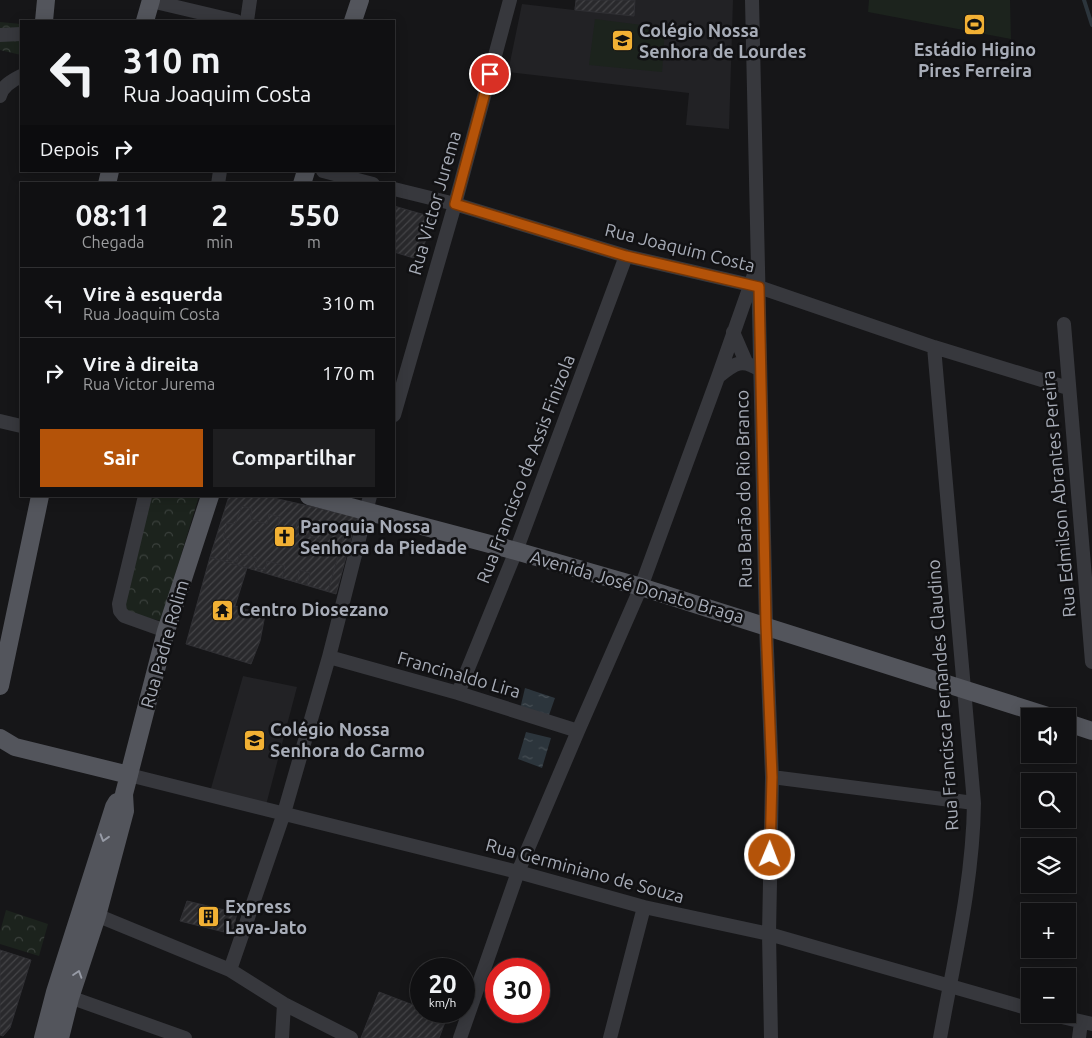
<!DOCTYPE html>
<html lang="pt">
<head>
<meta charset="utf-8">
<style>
  body { margin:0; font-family:Ubuntu,sans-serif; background:#1e1e20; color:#f1f3f6; height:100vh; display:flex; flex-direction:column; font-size:19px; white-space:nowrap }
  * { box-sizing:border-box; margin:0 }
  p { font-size:16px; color:#9c9d9f }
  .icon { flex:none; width:28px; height:28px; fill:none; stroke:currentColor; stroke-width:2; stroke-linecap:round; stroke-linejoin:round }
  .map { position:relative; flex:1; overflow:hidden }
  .panel { position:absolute; left:20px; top:182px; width:375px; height:315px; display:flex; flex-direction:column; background:#101012; border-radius:0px; box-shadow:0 2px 12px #0003,0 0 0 1px #303032 }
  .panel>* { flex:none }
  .banner { position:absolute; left:20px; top:20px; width:375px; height:152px; border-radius:0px; box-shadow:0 2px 12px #0003,0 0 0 1px #303032; background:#101012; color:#f1f3f6; overflow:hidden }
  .fabs { position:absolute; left:1021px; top:708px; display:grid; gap:10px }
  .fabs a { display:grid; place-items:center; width:55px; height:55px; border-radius:0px; background:#101012; box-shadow:0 2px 12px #0003,0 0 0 1px #303032; font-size:25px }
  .speed { position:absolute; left:410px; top:958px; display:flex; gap:10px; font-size:25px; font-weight:700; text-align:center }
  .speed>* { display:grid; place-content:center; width:65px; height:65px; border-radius:50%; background:#101012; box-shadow:0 2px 12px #0003,0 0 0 1px #303032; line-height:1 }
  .speed small { font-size:12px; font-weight:400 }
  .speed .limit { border:8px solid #d22; background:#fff; color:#111 }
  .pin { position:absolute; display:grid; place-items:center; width:42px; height:42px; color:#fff; margin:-21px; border:2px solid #fff; border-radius:50%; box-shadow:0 1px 5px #0007 }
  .me { position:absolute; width:55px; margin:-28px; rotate:1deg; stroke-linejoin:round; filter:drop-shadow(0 0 4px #0008) }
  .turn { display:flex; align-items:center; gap:18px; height:105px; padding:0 20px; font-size:22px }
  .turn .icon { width:65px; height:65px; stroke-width:2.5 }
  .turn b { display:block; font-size:35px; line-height:42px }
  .then { display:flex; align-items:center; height:48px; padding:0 20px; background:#0003; gap:10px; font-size:19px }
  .eta { display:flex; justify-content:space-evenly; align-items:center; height:85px; text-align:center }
  .eta b { font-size:30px; font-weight:600; line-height:35px }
  .action { display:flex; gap:10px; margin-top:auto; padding:10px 20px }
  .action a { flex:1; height:58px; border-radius:0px; background:#b45309; color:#fff; font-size:20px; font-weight:600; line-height:58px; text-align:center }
  .action a+a { background:#1e1e20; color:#f1f3f6 }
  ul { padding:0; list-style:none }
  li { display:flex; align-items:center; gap:15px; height:70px; padding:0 20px; border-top:1px solid #303032 }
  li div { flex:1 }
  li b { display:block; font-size:19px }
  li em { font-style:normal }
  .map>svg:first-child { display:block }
  .built { fill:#222225 }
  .park { fill:url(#park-crowns) }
  .garden { fill:#1c231d }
  .water { fill:url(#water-ripples) }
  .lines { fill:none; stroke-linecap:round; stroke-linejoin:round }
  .stream { stroke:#2c353c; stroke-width:4 }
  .building { fill:url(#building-hatch); stroke:#303034 }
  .minor { stroke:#37383d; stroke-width:14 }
  .major { stroke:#53555c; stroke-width:18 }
  .oneway { stroke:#979ba6 }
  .route-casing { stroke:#753606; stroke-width:12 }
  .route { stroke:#b45309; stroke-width:9 }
  .labels { text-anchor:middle; stroke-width:5; stroke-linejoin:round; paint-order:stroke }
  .poi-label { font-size:18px; font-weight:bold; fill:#a8adb8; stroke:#111113; text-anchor:start }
  .street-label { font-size:18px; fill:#a8adb8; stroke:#111113 }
</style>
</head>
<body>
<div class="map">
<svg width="1092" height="1038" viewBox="0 0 1092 1038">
  <defs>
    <pattern id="park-crowns" width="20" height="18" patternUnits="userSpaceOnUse" patternTransform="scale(1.25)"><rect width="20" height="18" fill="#1c231d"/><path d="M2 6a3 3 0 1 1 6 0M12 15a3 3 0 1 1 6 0" fill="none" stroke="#3a403c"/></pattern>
    <pattern id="water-ripples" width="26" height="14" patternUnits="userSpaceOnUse" patternTransform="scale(1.25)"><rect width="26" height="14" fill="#2c353c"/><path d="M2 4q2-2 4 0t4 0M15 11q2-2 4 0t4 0" fill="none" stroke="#485056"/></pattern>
    <pattern id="building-hatch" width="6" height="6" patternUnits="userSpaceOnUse" patternTransform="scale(1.25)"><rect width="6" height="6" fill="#29292c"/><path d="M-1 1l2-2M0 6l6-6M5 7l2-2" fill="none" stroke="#454548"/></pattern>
  </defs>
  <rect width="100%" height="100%" fill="#161618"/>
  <path class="built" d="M576 0H733L729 129 686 125 689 93 508 72 522 4 574 10Z
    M243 676 297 687 266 805 210 792Z"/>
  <path class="park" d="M0 22 21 24V55L0 50Z
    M151 496H199L161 621 122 611Z
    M6 910 48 924 39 956 0 944V932Z"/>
  <path class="garden" d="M869 0H1010L1011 39 868 12Z
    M595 19 665 28 662 72 589 65Z"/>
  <path class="water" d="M525 688 555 698 548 718 520 709Z
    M526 732 551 738 542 768 518 759Z"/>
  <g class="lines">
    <path class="stream" d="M1084 0 1092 25"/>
  </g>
  <path class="building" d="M576 0H635L634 16 575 10Z
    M394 206 432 217 420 260 394 252Z
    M229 496H265L357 517 336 594 210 557Z
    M242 506 252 509 250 519 267 524 269 514 280 517 277 527 295 532 298 520 313 524 310 536 320 539 324 526 345 532 328 591 307 585 310 573 300 570 297 582 282 578 285 566 267 561 265 570 254 567 257 558 240 553 237 562 227 559 230 540 223 538 227 523 235 524Z
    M210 557 247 568 235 606 265 615 260 641 251 664 186 644Z
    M187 901 237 913 232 934 180 921Z
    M0 950 31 960 10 1028 3 1036 0 1035Z
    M379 992 421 1008V1011H431L447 1017 439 1038H361Z"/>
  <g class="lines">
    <path class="minor" d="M752 0 766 625 772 777 769 934 771 1038
      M151 1 236 21
      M247 21 250 0
      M0 35 21 34
      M0 96C2 86 13 80 21 76
      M323 171 373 184
      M218 184 220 171
      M394 189 455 204 626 256 759 287 934 347 1068 388
      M1064 324 1092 662
      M733 332 746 362
      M934 347 974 803C973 882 954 960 940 1038
      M719 376C735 363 742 358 760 370
      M394 415 455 204 510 0
      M0 421 21 426
      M145 496 119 604 120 611 124 616 166 631
      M329 657 458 693 578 731
      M458 693 516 551 626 256
      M129 775 518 872 644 907 769 934 1030 1009
      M772 777 974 803
      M89 912 230 970 284 1004 351 1038
      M230 970 284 813 329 657 370 496
      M61 994 185 1038
      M1049 1014 1092 1024
      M282 1038 284 1004
      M460 1038 518 872 578 731 641 587 718 377 756 269
      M610 1038 644 907
      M1079 1038 1081 1022"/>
    <path class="major" d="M44 21 46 0
      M145 21 151 0
      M353 21 360 0
      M107 184 110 171
      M302 184 306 171
      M309 496 516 551 641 587 1048 716
      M0 686 40 496
      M1068 723 1092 731
      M0 738 15 747 129 775
      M43 1038 55 992 114 807 117 802
      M60 1038 70 998 97 916 125 811 124 794 166 631 210 496"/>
  </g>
  <defs><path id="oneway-chevron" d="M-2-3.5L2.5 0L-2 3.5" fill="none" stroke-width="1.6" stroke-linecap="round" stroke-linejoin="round" transform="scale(1.25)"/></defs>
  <g class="oneway">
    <use href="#oneway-chevron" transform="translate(104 838) rotate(107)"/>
    <use href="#oneway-chevron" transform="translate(78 974) rotate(-72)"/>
  </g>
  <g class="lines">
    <defs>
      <path id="route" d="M490 74 455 204 626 256 759 287 766 625 772 777 770 855"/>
    </defs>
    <use href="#route" class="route-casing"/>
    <use href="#route" class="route"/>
  </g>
  <defs>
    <symbol id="stadium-square" viewBox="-11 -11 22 22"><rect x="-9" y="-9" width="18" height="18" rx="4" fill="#f2b134" stroke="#111113"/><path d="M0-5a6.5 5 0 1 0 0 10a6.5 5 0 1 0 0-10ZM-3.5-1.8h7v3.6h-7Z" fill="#111"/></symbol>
    <symbol id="university-square" viewBox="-11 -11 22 22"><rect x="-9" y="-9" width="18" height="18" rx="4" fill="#f2b134" stroke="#111113"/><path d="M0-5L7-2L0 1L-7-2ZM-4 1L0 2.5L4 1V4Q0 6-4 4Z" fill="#111"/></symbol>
    <symbol id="church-square" viewBox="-11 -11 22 22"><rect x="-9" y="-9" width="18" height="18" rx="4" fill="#f2b134" stroke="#111113"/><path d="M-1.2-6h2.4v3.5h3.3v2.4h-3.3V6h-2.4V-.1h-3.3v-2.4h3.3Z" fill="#111"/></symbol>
    <symbol id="temple-square" viewBox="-11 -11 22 22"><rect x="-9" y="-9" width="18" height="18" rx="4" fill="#f2b134" stroke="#111113"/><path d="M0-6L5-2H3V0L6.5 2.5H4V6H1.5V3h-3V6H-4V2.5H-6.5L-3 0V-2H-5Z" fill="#111"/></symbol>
    <symbol id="school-square" viewBox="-11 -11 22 22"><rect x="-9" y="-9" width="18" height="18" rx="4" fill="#f2b134" stroke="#111113"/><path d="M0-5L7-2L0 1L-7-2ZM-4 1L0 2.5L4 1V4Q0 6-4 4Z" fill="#111"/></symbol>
    <symbol id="building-square" viewBox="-11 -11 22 22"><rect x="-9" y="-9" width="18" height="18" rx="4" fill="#f2b134" stroke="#111113"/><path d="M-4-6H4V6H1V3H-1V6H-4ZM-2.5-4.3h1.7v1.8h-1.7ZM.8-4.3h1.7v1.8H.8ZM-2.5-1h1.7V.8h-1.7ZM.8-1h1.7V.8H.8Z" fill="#111"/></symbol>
  </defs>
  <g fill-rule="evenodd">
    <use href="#stadium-square" x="962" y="12" width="25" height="25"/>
    <use href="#university-square" x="610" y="28" width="25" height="25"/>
    <use href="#church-square" x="272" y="524" width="25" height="25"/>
    <use href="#temple-square" x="210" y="598" width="25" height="25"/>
    <use href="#school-square" x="242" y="728" width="25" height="25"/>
    <use href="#building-square" x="196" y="904" width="25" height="25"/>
  </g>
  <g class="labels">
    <g class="poi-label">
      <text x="639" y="37">Colégio Nossa<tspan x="639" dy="21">Senhora de Lourdes</tspan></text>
      <text x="975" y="56" text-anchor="middle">Estádio Higino<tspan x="975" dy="21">Pires Ferreira</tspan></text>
      <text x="300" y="533">Paroquia Nossa<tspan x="300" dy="21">Senhora da Piedade</tspan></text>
      <text x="239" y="616">Centro Diosezano</text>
      <text x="270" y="736">Colégio Nossa<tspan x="270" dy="21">Senhora do Carmo</tspan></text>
      <text x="225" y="913">Express<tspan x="225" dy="21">Lava-Jato</tspan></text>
    </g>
    <g class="street-label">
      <text transform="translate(435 203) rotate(-74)" y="6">Rua Victor Jurema</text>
      <text transform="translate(680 248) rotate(14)" y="6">Rua Joaquim Costa</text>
      <text transform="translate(526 469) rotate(-69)" y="6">Rua Francisco de Assis Finizola</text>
      <text transform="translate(744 489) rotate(-91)" y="6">Rua Barāo do Rio Branco</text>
      <text transform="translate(1059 494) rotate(-95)" y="6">Rua Edmilson Abrantes Pereira</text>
      <text transform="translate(637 587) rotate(16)" y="6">Avenida José Donato Braga</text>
      <text transform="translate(165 644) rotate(-74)" y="6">Rua Padre Rolim</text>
      <text transform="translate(459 675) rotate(16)" y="6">Francinaldo Lira</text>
      <text transform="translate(943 695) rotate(-94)" y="6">Rua Francisca Fernandes Claudino</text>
      <text transform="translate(585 871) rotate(15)" y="6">Rua Germiniano de Souza</text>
    </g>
  </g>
</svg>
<div class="fabs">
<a><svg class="icon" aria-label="sound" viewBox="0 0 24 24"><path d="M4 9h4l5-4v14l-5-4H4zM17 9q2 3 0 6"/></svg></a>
<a><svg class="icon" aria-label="search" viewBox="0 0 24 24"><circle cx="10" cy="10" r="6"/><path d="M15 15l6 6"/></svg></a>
<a><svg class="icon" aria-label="layers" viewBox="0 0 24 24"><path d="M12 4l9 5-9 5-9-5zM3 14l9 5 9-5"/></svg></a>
<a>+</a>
<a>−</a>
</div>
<div class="speed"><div>20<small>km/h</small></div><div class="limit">30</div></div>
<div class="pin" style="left:490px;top:74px;background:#d93025"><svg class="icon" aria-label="arrive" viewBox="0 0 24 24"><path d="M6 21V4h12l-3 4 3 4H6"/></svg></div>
<svg class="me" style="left:770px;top:855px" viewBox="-20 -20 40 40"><circle r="17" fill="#b45309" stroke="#fff" stroke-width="3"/><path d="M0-11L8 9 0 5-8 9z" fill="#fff"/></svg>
<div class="banner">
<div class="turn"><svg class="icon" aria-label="left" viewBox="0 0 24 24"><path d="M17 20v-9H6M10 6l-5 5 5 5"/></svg><div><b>310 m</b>Rua Joaquim Costa</div></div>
<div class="then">Depois<svg class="icon" aria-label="right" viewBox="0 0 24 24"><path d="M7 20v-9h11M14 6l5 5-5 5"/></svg></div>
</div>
<section class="panel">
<div class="eta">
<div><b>08:11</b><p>Chegada</p></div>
<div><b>2</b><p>min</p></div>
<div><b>550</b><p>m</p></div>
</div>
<ul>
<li><svg class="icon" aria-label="left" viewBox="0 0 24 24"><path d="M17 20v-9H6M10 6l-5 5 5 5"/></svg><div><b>Vire à esquerda</b><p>Rua Joaquim Costa</p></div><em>310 m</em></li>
<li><svg class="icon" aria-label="right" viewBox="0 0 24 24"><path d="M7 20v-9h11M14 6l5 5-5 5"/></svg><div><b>Vire à direita</b><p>Rua Victor Jurema</p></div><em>170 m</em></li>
</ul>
<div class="action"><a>Sair</a><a>Compartilhar</a></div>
</section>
</div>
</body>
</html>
